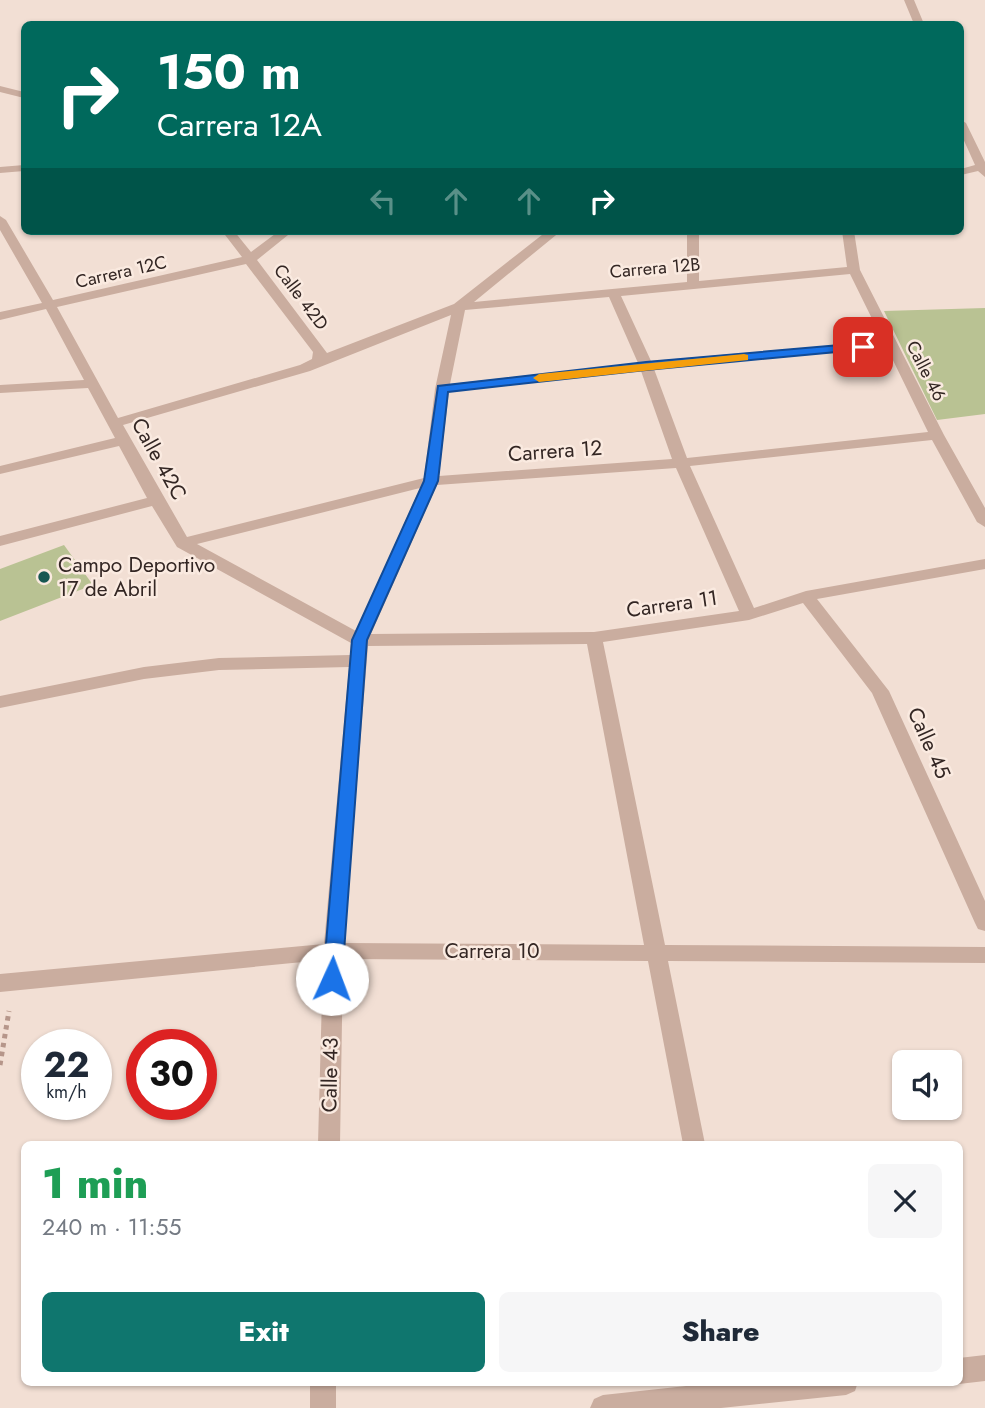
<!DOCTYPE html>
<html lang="en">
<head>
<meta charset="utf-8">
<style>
  body { margin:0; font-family:Jost,sans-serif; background:#f6f6f7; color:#1f2937; height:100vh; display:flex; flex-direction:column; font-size:26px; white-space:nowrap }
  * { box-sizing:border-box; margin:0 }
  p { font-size:23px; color:#747a83 }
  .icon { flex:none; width:38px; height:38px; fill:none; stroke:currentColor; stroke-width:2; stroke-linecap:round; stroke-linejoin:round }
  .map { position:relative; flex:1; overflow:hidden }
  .panel { position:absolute; left:21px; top:1141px; width:942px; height:245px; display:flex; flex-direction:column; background:#fff; border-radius:10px; box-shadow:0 2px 5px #0004 }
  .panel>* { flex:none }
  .banner { position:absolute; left:21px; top:21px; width:943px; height:214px; border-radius:10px; box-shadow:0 2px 5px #0004; background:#00695c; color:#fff; overflow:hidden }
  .tools { position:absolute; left:892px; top:1050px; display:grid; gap:14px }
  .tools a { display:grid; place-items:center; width:70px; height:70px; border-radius:10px; background:#fff; box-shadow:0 2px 5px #0004; font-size:35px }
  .speed { position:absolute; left:21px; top:1029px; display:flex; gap:14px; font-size:35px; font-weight:700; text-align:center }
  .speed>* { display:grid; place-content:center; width:91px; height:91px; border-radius:50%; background:#fff; box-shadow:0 2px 5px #0004; line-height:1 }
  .speed small { font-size:18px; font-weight:400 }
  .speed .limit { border:10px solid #d22; background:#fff; color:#111 }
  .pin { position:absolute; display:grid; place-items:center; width:60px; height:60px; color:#fff; margin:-30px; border-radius:14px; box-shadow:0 4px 10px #0006 }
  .me { position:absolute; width:77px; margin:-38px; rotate:2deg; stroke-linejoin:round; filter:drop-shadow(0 0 5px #0008) }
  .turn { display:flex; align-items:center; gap:24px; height:147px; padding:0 21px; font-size:32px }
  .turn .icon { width:91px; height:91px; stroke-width:2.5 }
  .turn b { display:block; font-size:49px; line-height:60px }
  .lanes { display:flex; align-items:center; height:66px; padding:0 21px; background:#0003; justify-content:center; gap:35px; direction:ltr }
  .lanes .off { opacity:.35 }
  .round { display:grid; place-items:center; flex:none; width:74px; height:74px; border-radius:10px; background:#f6f6f7 }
  .overview { display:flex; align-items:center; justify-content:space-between; height:119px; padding:0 21px }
  h1 { font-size:42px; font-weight:800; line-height:52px; color:#1e9e55 }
  .cta { display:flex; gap:14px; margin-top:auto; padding:14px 21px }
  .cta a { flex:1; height:80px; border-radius:10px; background:#0f766e; color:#fff; font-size:28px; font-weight:800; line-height:80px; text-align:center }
  .cta a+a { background:#f6f6f7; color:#1f2937 }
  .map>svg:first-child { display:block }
  .green { fill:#b9c293 }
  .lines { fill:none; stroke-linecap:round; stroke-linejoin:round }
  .path { stroke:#b6968a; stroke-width:5; stroke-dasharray:4.5 4.5; stroke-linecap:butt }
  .minor { fill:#caad9f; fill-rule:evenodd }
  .route { fill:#1a73e8; stroke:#114b97; stroke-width:2 }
  .slow { fill:#f59e0b }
  .poi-dot { fill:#175752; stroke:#faeae0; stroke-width:2.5 }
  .labels { text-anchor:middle; stroke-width:5; stroke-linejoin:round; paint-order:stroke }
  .far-street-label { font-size:18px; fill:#332623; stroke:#faeae0 }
  .street-label { font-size:21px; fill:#332623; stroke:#faeae0 }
  .poi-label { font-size:21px; fill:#332623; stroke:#faeae0; text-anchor:start }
</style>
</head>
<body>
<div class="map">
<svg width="985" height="1408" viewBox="0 0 985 1408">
  <rect width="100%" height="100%" fill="#f2dfd4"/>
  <path class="green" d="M985 308V414L937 420 884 311Z
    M64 545 93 585 0 621V569Z"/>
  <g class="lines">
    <path class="path" d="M0 1065 9 1011"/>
    <path class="minor" d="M904 0H914L924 24H914Z
      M0 86 24 92V98L0 92Z
      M961 120 966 123 985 162V177L978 171 961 175V169L975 165 961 134Z
      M24 165V171L0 173V167Z
      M0 216 6 220 53 300 242 257 222 231H234L251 252 279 231H293L257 260 327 353 454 304 547 231H561L474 302 687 282V231H699V281L847 267 842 231H854L860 270 944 435 985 508V527L977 522 932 440 690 466 754 608 806 591 985 559V569L817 599 889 691 985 901V931L978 929 975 923 872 693 803 603 749 620 603 642 665 945 985 947V963L668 961 705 1144H683L648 961 343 959 340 1144H318L323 960 0 992V974L324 944 349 667 219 670 144 679 0 708V696L144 667 219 658 350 655 351 643 177 547 152 506 0 546V536L147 498 119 446 0 474V466L115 438 88 388 0 393V385L84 380 46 309 0 320V312L42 303 0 230ZM246 264 313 352 312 359 300 365 118 418 57 307ZM850 274 883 341 651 361 621 296ZM609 297 638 363 450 384 465 310ZM451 315 435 389 424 478 187 537 123 425 310 371ZM887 348 928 432 687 458 654 369ZM641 371 672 459 439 476 449 392ZM676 468 739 611 594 632 371 634 437 485ZM420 488 356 631 197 544ZM587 644 644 945 344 943 368 646Z
      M985 1355V1381L959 1384 957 1382H959V1358Z
      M310 1382H336V1408H310Z
      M723 1382H858L855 1391 846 1395 721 1408H590L594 1399 603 1395Z"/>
  </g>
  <path class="route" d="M863 343 868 344V349L646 370 448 392 438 481 367 640 342 979 339 984 332 986 326 984 323 979 352 640 424 481 438 386 646 362Z"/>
  <path class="slow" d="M744 354 748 355V360L539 382 533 378 539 374Z"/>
  <circle class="poi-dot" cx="44" cy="577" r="7"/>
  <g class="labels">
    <g class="far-street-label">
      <text transform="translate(655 268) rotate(-5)" y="6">Carrera 12B</text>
      <text transform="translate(121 272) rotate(-13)" y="6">Carrera 12C</text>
      <text transform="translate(301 297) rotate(53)" y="6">Calle 42D</text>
      <text transform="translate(926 371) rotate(63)" y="6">Calle 46</text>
    </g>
    <g class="street-label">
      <text transform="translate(555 451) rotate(-4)" y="7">Carrera 12</text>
      <text transform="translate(159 459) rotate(61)" y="7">Calle 42C</text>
      <text transform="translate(672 604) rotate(-8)" y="7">Carrera 11</text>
      <text transform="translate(929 743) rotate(66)" y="7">Calle 45</text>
      <text x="492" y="958">Carrera 10</text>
      <text transform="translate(330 1075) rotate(-89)" y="7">Calle 43</text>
    </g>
    <g class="poi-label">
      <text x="58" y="572">Campo Deportivo<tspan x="58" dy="24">17 de Abril</tspan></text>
    </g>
  </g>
</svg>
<div class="tools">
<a><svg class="icon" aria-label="sound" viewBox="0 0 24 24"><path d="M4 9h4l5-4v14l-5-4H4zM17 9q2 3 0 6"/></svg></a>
</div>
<div class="speed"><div>22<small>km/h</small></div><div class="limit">30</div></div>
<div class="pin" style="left:863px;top:347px;background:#d93025"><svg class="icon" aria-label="arrive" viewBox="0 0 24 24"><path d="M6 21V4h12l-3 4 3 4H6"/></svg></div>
<svg class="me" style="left:332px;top:979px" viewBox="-20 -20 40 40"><circle r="19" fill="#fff"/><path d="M0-13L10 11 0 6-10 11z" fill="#1a73e8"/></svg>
<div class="banner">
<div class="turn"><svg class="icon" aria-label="right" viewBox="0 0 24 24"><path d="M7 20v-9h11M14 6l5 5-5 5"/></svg><div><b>150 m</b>Carrera 12A</div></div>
<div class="lanes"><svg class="icon off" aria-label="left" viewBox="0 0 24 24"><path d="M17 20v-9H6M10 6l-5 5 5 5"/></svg><svg class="icon off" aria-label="ahead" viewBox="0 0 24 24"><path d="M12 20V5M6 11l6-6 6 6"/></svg><svg class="icon off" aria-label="ahead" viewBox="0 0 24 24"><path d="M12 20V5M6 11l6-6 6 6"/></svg><svg class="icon" aria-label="right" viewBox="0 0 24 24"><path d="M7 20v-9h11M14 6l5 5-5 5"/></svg></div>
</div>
<section class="panel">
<div class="overview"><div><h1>1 min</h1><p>240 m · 11:55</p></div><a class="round"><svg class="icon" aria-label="close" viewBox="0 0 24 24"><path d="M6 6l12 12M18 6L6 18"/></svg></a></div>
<div class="cta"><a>Exit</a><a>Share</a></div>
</section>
</div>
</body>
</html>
